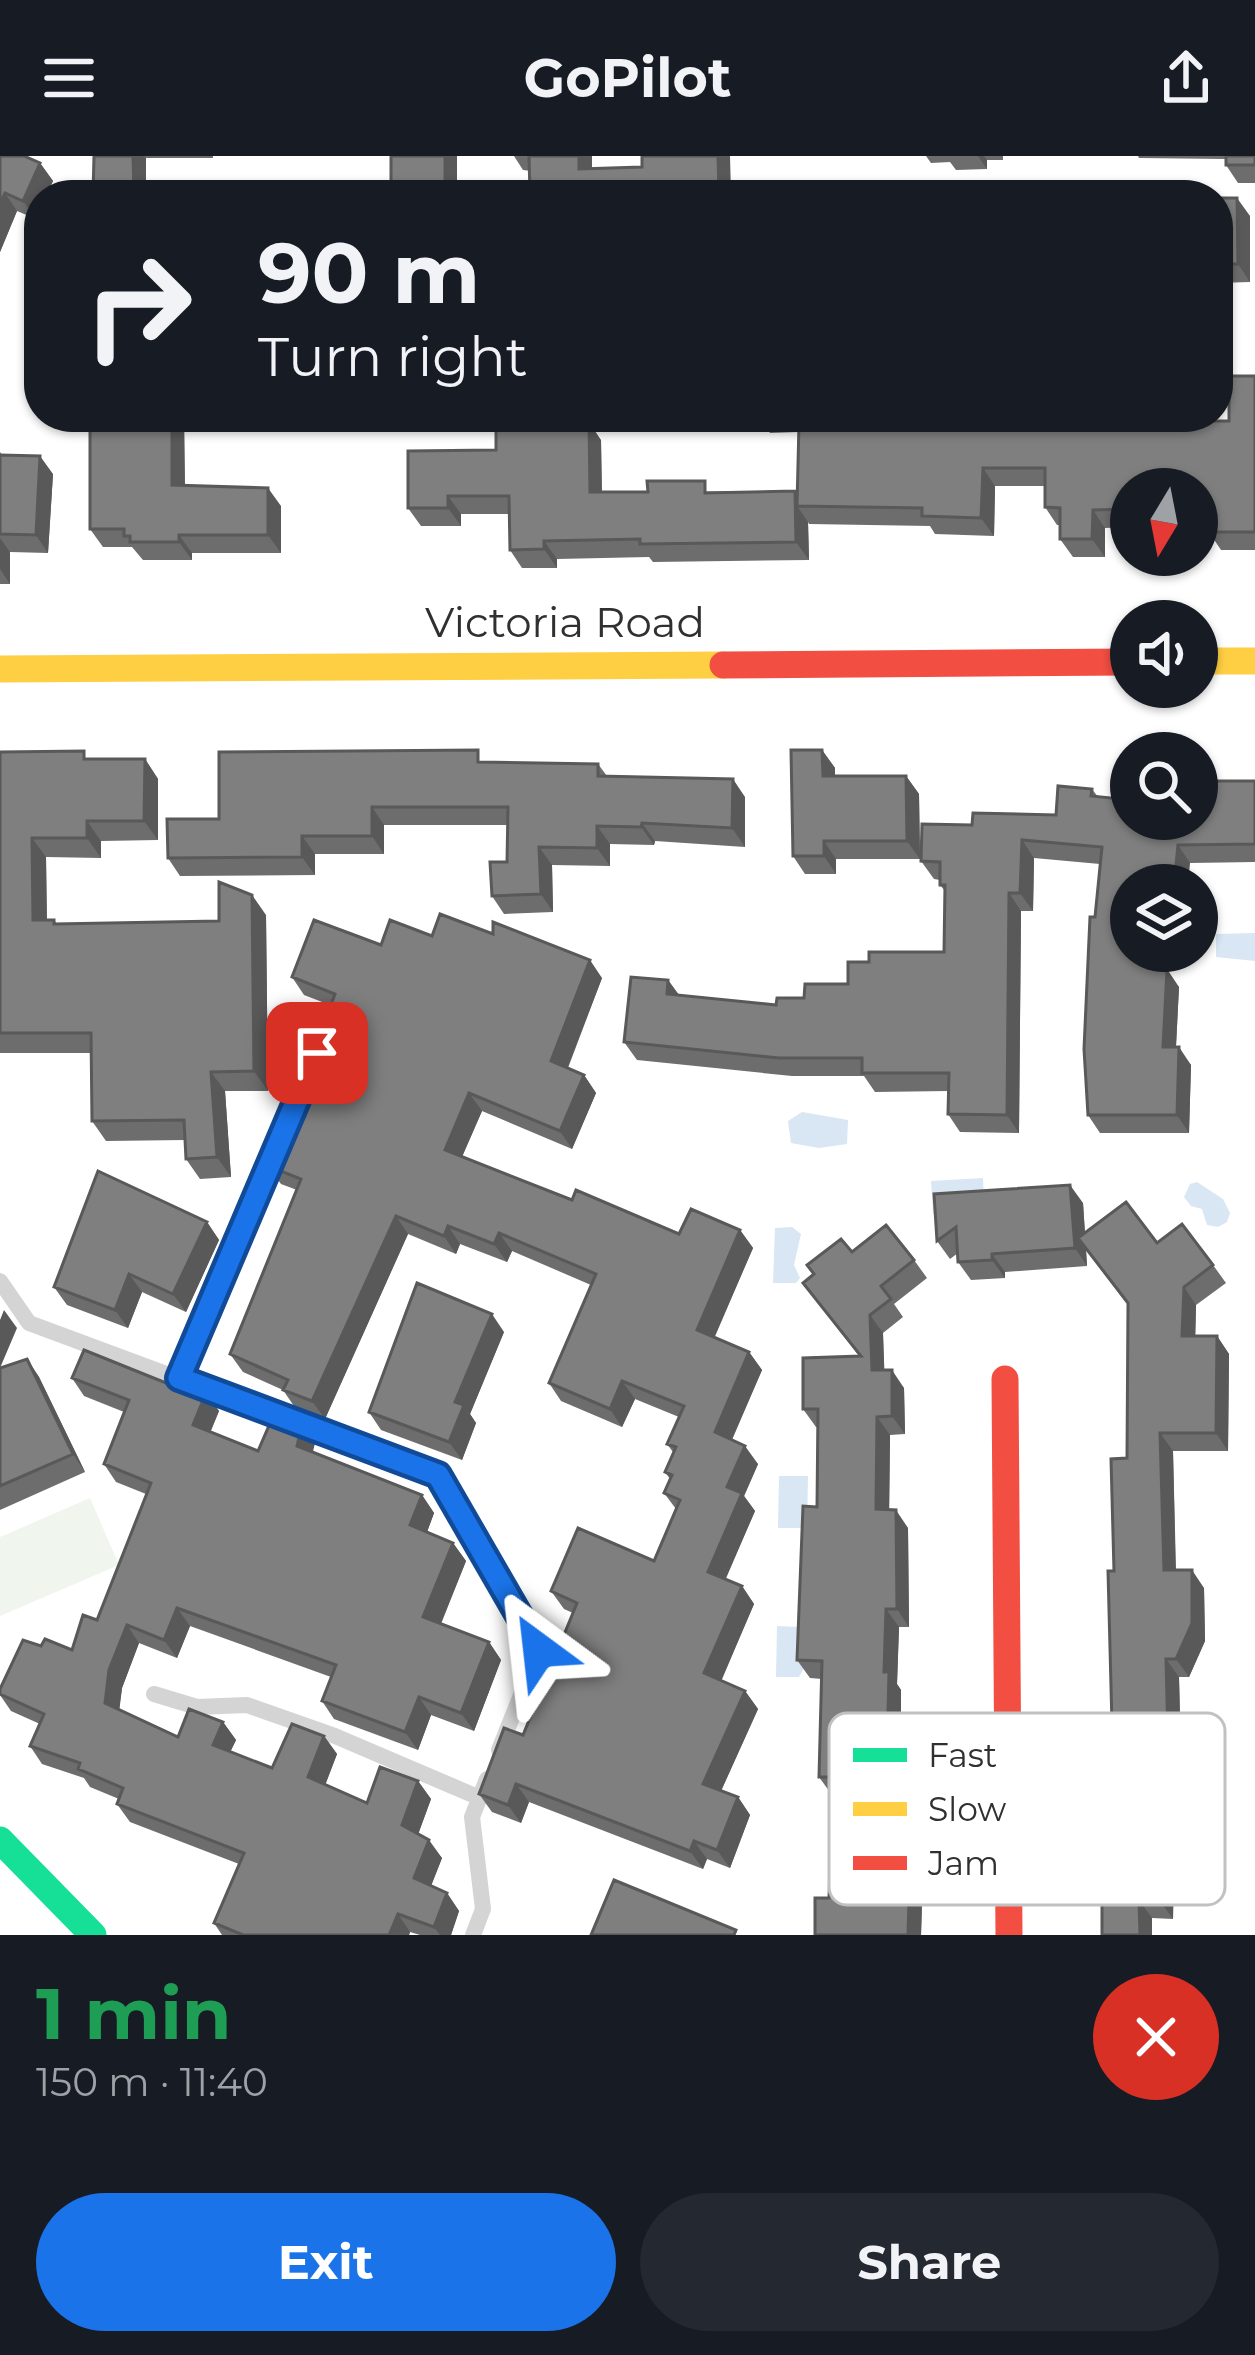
<!DOCTYPE html>
<html lang="en">
<head>
<meta charset="utf-8">
<style>
  body { margin:0; font-family:Montserrat,sans-serif; background:#242831; color:#f1f3f6; height:100vh; display:flex; flex-direction:column; font-size:45px; white-space:nowrap }
  * { box-sizing:border-box; margin:0 }
  p { font-size:39px; color:#9ea1a6 }
  .icon { flex:none; width:66px; height:66px; fill:none; stroke:currentColor; stroke-width:2; stroke-linecap:round; stroke-linejoin:round }
  .map { position:relative; height:1779px; overflow:hidden }
  .sheet { display:flex; flex-direction:column; background:#171b24; flex:1 }
  .sheet>* { flex:none }
  .top-card { position:absolute; left:24px; top:24px; width:1209px; height:252px; border-radius:48px; box-shadow:0 3px 9px #0004; background:#171b24; color:#f1f3f6; overflow:hidden }
  .needle { width:78px; rotate:190deg }
  .tools { position:absolute; left:1110px; top:312px; display:grid; gap:24px }
  .tools a { display:grid; place-items:center; width:108px; height:108px; border-radius:50%; background:#171b24; box-shadow:0 3px 9px #0004; font-size:60px }
  .pin { position:absolute; display:grid; place-items:center; width:102px; height:102px; color:#fff; margin:-51px; border-radius:24px; box-shadow:0 6px 18px #0006 }
  .me { position:absolute; width:132px; margin:-66px; rotate:330deg; stroke-linejoin:round; filter:drop-shadow(0 0 9px #0008) }
  .turn { display:flex; align-items:center; gap:42px; height:252px; padding:0 36px; font-size:54px }
  .turn .icon { width:156px; height:156px; stroke-width:2.5 }
  .turn b { display:block; font-size:84px; line-height:102px }
  .round { display:grid; place-items:center; flex:none; width:126px; height:126px; border-radius:63px; background:#242831 }
  .summary { display:flex; align-items:center; justify-content:space-between; height:204px; padding:0 36px }
  h1 { font-size:72px; font-weight:700; line-height:90px; color:#1e9e55 }
  .action { display:flex; gap:24px; margin-top:auto; padding:24px 36px }
  .action a { flex:1; height:138px; border-radius:72px; background:#1a73e8; color:#fff; font-size:48px; font-weight:700; line-height:138px; text-align:center }
  .action a+a { background:#242831; color:#f1f3f6 }
  header { display:flex; justify-content:space-between; align-items:center; height:156px; padding:0 36px; background:#171b24; font-size:54px; font-weight:700 }
  .map>svg:first-child { display:block }
  .green { fill:#f0f5ed }
  .water { fill:#d9e6f3 }
  .lines { fill:none; stroke-linecap:round; stroke-linejoin:round }
  .lane { stroke:#d4d4d4; stroke-width:16 }
  .fast { stroke:#16e098; stroke-width:27 }
  .slow { stroke:#ffcf43; stroke-width:27 }
  .jam { stroke:#f24e42; stroke-width:27 }
  .wall { fill:#6d6d6d }
  .shaded-wall { fill:#595959 }
  .building { fill:#7f7f7f; stroke:#595959; stroke-width:3 }
  .route-casing { stroke:#114b97; stroke-width:30 }
  .route { stroke:#1a73e8; stroke-width:21 }
  .labels { text-anchor:middle; stroke-width:12; stroke-linejoin:round; paint-order:stroke }
  .street-label { font-size:42px; fill:#303030; stroke:#fff }
  .key { fill:#fff; stroke:#c1c1c1; stroke-width:3 }
  .key-label { font-size:33px; fill:#303030 }
</style>
</head>
<body>
<header><svg class="icon" aria-label="menu" viewBox="0 0 24 24"><path d="M4 6h16M4 12h16M4 18h16"/></svg>GoPilot<svg class="icon" aria-label="share" viewBox="0 0 24 24"><path d="M12 15V3M7 8l5-5 5 5M5 13v7h14v-7"/></svg></header>
<div class="map">
<svg width="1255" height="1779" viewBox="0 0 1255 1779">
  <rect width="100%" height="100%" fill="#fff"/>
  <path class="green" d="M90 1342 119 1409 0 1460V1381Z"/>
  <path class="water" d="M1255 777V805L1216 801V778Z
    M802 956 848 964 847 988 819 992 791 987 788 965Z
    M983 1022 984 1045 933 1058 931 1025Z
    M1197 1026 1223 1043 1230 1057 1227 1066 1218 1071 1207 1069 1202 1053 1191 1050 1184 1041 1190 1028Z
    M775 1072 792 1071 801 1078 794 1109 800 1122 796 1127H773Z
    M779 1320H808L807 1372H778Z
    M777 1470 799 1471 804 1512 799 1521H776Z"/>
  <g class="lines">
    <path class="lane" d="M0 1125 29 1167 438 1319 539 1494 499 1594
      M179 1222 277 991
      M154 1538 197 1551 247 1549 335 1580 480 1642
      M473 1779 483 1753 472 1661 487 1623"/>
    <path class="fast" d="M0 1684 93 1779"/>
    <path class="slow" d="M1197 505H1255
      M0 513 723 509"/>
    <path class="jam" d="M723 509 1131 506
      M1005 1223 1009 1779"/>
  </g>
  <path class="wall" d="M0 0 40 7 53 25 46 39H39L36 63 17 55 0 96Z
    M94 0H213V2H146Z
    M514 0H592V12L731 39 523 14Z
    M926 0H1003V4H987V13L956 14 950 6 931 7Z
    M1138 0H1255V27H1238L1226 9V3L1139 2Z
    M1218 42 1250 60V126L1218 127Z
    M1255 220V394H1221L1209 376V370L1197 371V333H1131V371L1105 372V401H1073L1060 383V369H1057L1045 351V330H995L994 380 935 378 930 370 809 368 808 366 809 404 653 406 649 401 557 403V412H522L510 394 509 358H461V370H421L408 352 496 294V261H545V267L601 284 602 336 795 335 797 338 798 276 770 277 765 269 660 271 656 266H624L621 261H802V267L871 268 965 265H1229Z
    M184 261 185 329 281 350V397H192V404H143L132 391H103L90 373Z
    M0 296 2 299 53 318 48 397 10 396V428H0Z
    M822 594 835 612V620H906L919 638 920 703H836V718H805L793 700Z
    M0 596 90 603H145L158 623V684L101 685V702L46 701 47 764H54L57 768 219 765 266 759 268 935H225L231 1021 200 1023 186 1003 185 984 106 985 92 965 91 897H0Z
    M487 607 598 608 607 620 745 641V691L655 685 654 689 610 688V710L552 709 553 756 504 758 492 740 507 706 508 669H384V698H315V719L180 720 168 702 219 663Z
    M1255 625V706L1190 707 1131 729V795H1162L1161 813 1179 831 1176 891 1191 909 1189 977H1100L1088 959 1095 761 1100 708 1034 702 1033 755H1021L1019 977 960 976 948 958V935L875 936 864 920H792L637 904 624 886 668 824 679 839 776 849 848 828 869 806 944 796 945 735 940 729V724L934 723 921 705 972 669 1056 659 1092 633 1098 641 1131 663Z
    M432 780 602 822 568 912 584 919 596 937 572 993 482 955 462 1001 572 1044 679 1078 740 1074 753 1092 714 1181 749 1196 762 1214 732 1284 758 1308 744 1340 755 1355 725 1423 742 1430 754 1448 721 1524 745 1535 758 1553 721 1635 738 1641 750 1659 730 1712 707 1703 703 1713 529 1646 521 1667 492 1656 479 1638 523 1579 573 1457 564 1453 551 1435 654 1405 676 1353 664 1337 670 1323 665 1316 673 1296 667 1288 679 1261 635 1243 622 1271 561 1245 549 1227 591 1129 512 1095 507 1106 460 1088 456 1098 408 1078 325 1263 296 1253 283 1234 243 1216 230 1198 297 1034 281 1028 268 1010 330 849 304 839 292 821 381 789Z
    M934 1038 1083 1047 1085 1077 1157 1087 1213 1109 1226 1127 1196 1149 1195 1180H1217L1229 1198 1228 1295H1173L1176 1414 1204 1432 1205 1485 1189 1521H1179L1182 1641H1175L1173 1763 1152 1762 1102 1750 1097 1744 1114 1646V1415L1127 1302 1128 1149 1086 1094 1087 1110 1005 1116V1122L971 1124 958 1106V1097L950 1103 937 1085Z
    M207 1066 219 1084 186 1156 142 1136 128 1172 67 1149 54 1131Z
    M852 1096 914 1104 927 1122 894 1148 903 1161 883 1177 884 1214 904 1232 905 1278 890 1279 889 1354 908 1372 909 1471H899L897 1528 901 1534V1567L907 1575 906 1633H912L925 1651 921 1779H815L829 1742 832 1639 819 1621 822 1523 810 1522 797 1504 817 1351 818 1271H816L803 1253 859 1200 803 1127Z
    M504 1176 470 1258 476 1267 462 1304 381 1274 369 1256Z
    M27 1203 39 1221 85 1316 0 1354V1212Z
    M72 1222 176 1231 206 1237 219 1255 210 1276 258 1295 302 1269 315 1287 312 1296 422 1339 434 1357 427 1376 453 1387 466 1405 441 1468 489 1486 501 1504 474 1575 431 1559 418 1594 334 1563 322 1545 331 1521 190 1470 177 1502 139 1487 122 1532 119 1553 178 1581 223 1566 236 1584 230 1596 272 1612 324 1580 337 1598 325 1629 367 1647 418 1625 431 1643 418 1678 442 1702 431 1730 447 1737 459 1755 451 1779H420L410 1776 409 1779H222L214 1767 239 1708 130 1666 117 1648 119 1643 90 1631 84 1622 42 1608 30 1590 40 1568 11 1555 0 1539V1533L41 1490 72 1494 97 1464 146 1338 116 1326 104 1308 124 1256 84 1240Z"/>
  <path class="shaded-wall" d="M133 0H144L146 2V39H134Z
    M445 0H457V39H445Z
    M579 0H592L591 30 579 13Z
    M718 0H730L731 39H719Z
    M978 0H984L987 4V13Z
    M40 7 53 25 46 39H39V55L36 63 23 45Z
    M5 37 17 55 0 96V49Z
    M1237 42 1250 60V126L1238 108Z
    M172 261H184L185 347 172 329Z
    M532 261H545V285L533 267Z
    M792 261H802V276Z
    M589 266 601 284 602 354 590 336Z
    M40 300 53 318 48 397 36 379Z
    M983 312 995 330 994 380 981 362Z
    M268 332 281 350V397L268 379Z
    M795 335 805 350H797L808 366 809 404 796 386Z
    M448 340 461 358V370L448 352Z
    M1093 354 1105 372V401L1092 383Z
    M179 379 192 397V404L179 386Z
    M0 382 10 396V428L0 413Z
    M544 385 557 403V412L544 393Z
    M822 594 835 612V638L823 620Z
    M145 603 158 623V684L144 665Z
    M906 620 919 638 920 703 907 685Z
    M733 623 745 641V691L732 672Z
    M372 651 384 669V698L372 680Z
    M87 665 101 685V702L87 682Z
    M642 667 655 685 654 689 641 671Z
    M597 670 610 688V710L597 692Z
    M302 680 315 698V719L302 701Z
    M32 682 46 701 47 783 33 764Z
    M1022 684 1034 702 1033 755 1020 737Z
    M824 685 836 703V718L824 700Z
    M1178 689 1190 707 1188 729H1174Z
    M539 691 552 709 553 756 541 738Z
    M1009 737 1021 755 1019 977 1007 959Z
    M252 739 266 759 268 935 254 915Z
    M1149 795H1162L1161 830 1148 812Z
    M590 804 602 822 563 923 551 905Z
    M1167 813 1179 831 1175 909 1163 891Z
    M668 824 681 842 667 838Z
    M1179 891 1191 909 1189 977 1177 959Z
    M211 916 225 935 231 1021 217 1001Z
    M584 919 596 937 572 993 560 975Z
    M469 937 482 955 457 1012 445 994Z
    M1070 1029 1083 1047 1087 1110 1075 1092Z
    M396 1060 408 1078 325 1263 312 1245Z
    M207 1066 219 1084 186 1156 173 1138Z
    M448 1070 460 1088 456 1098 444 1080Z
    M740 1074 753 1092 710 1192 697 1174Z
    M499 1077 512 1095 507 1106 494 1088Z
    M992 1098 1005 1116V1122L992 1104Z
    M129 1118 142 1136 128 1172 115 1154Z
    M1184 1131 1196 1149 1195 1198 1182 1180Z
    M4 1154 17 1172 0 1212V1164Z
    M492 1158 504 1176 470 1258 476 1267 462 1304 449 1286 455 1246Z
    M870 1159 883 1177 885 1232 872 1214Z
    M1217 1180 1229 1198 1228 1295 1216 1277Z
    M749 1196 762 1214 727 1294 715 1276Z
    M27 1203 39 1221 85 1316 73 1298Z
    M892 1214 904 1232 905 1278 892 1260Z
    M622 1225 635 1243 622 1271 610 1253Z
    M206 1237 219 1255 206 1287 193 1269Z
    M877 1261 890 1279 889 1371 876 1353Z
    M302 1269 315 1287 310 1308 297 1290Z
    M1160 1277 1173 1295 1176 1432 1164 1414Z
    M745 1290 758 1308 744 1340 755 1355 721 1434 708 1416 727 1331Z
    M422 1339 434 1357 423 1387 410 1369Z
    M896 1354 908 1372 909 1471 897 1453Z
    M453 1387 466 1405 436 1479 423 1461Z
    M1192 1414 1204 1432 1205 1485 1189 1521 1176 1503Z
    M742 1430 754 1448 717 1535 704 1517Z
    M177 1452 190 1470 177 1502 164 1484Z
    M886 1453 899 1471 897 1528 901 1534V1567L907 1575 905 1651 893 1633 884 1516Z
    M127 1469 139 1487 122 1532 118 1565 105 1547 109 1514Z
    M489 1486 501 1504 474 1575 461 1557Z
    M1166 1503 1179 1521 1182 1641 1169 1623Z
    M745 1535 758 1553 716 1646 703 1628Z
    M419 1541 431 1559 418 1594 405 1576Z
    M223 1566 236 1584 225 1607 213 1589Z
    M324 1580 337 1598 321 1640 308 1621Z
    M1163 1623 1175 1641 1173 1763 1160 1745Z
    M418 1625 431 1643 415 1687 402 1669Z
    M516 1628 529 1646 521 1667 508 1649Z
    M912 1633 925 1651 921 1779H908Z
    M738 1641 750 1659 730 1712 717 1694Z
    M429 1684 442 1702 427 1740 414 1722Z
    M694 1685 707 1703 703 1713 690 1695Z
    M447 1737 459 1755 451 1779H440L434 1771Z
    M1139 1744 1152 1762V1779H1140Z
    M398 1758 410 1776 409 1779H389Z"/>
  <path class="building" d="M0 0H24L40 7 23 45 5 37 0 49Z
    M94 0H133L134 39H93Z
    M391 0H445V39H391Z
    M529 0H579V13L642 11V0H718L719 39H530Z
    M1226 0H1255V9H1226Z
    M1218 42H1237L1238 108H1218Z
    M1229 220H1255V376H1209V352H1197V333H1131V353L1093 354 1092 383H1060V352L1045 351V312H983L981 362 922 360V352L797 350 799 267 871 268 872 262 965 265V261H1155V265H1229Z
    M90 261H172V329L268 332V379H179V386H130V380H124V373H90Z
    M496 261H532L533 267 589 266 590 336H648L647 325H705V337L795 335 796 386 640 388V383L544 385V393L510 394 509 340H448V352H408V295L496 294Z
    M0 299 40 300 36 379 0 378Z
    M478 594V606L598 608V620L733 623 732 672 642 667 641 671 597 670V692L539 691 541 738 492 740 490 706H507L508 651H372V680H302V701L168 702 167 663H219V596Z
    M791 594H822L823 620H906L907 685H824V700H793Z
    M84 595V603H145L144 665H87V682H32L33 764H54V768L219 765V726L252 739 254 915 211 916 217 1001 186 1003 184 964 92 965 91 877H0V596Z
    M1197 625H1255V688L1178 689 1174 729H1131V795H1149L1148 812 1167 813 1163 891H1179L1177 959H1088L1084 893 1090 761H1095L1102 691 1022 684 1020 737H1009L1007 959 948 958 949 917H862V902H779L624 886 631 821 668 824 667 838 776 849 777 842H804L805 828H848V806H869V796H944L945 729H940V706L921 705 922 668 972 669 973 657 1056 659 1058 630 1092 633 1091 640 1131 644V663H1197Z
    M440 758 493 778V766L590 804 551 905 584 919 560 975 469 937 445 994 572 1044 576 1034 679 1078 691 1053 740 1074 697 1174 749 1196 715 1276 745 1290 727 1331 742 1337 708 1416 742 1430 704 1517 745 1535 703 1628 738 1641 717 1694 694 1685 690 1695 516 1628 508 1649 479 1638 504 1572 523 1579 577 1447 551 1435 578 1372 654 1405 680 1344 664 1337 672 1319 665 1316 676 1291 667 1288 684 1250 622 1225 610 1253 549 1227 596 1118 499 1077 494 1088 448 1070 444 1080 396 1060 312 1245 283 1234 288 1224 230 1198 301 1023 268 1010 335 838 292 821 314 764 381 789 390 764 432 780Z
    M98 1015 207 1066 173 1138 129 1118 115 1154 54 1131Z
    M1070 1029 1075 1092 992 1098V1104L958 1106 956 1071 937 1085 934 1038Z
    M1126 1046 1157 1087 1182 1068 1213 1109 1184 1131 1182 1180H1217L1216 1277H1160L1164 1414H1192V1467L1176 1503H1166L1169 1623H1163L1160 1745 1139 1744 1140 1779H1102V1744H1097L1098 1704 1105 1702 1106 1664 1110 1662V1646H1114L1108 1415H1114L1111 1303 1127 1302 1128 1147 1078 1082Z
    M886 1069 914 1104 881 1130 891 1143 870 1159 872 1214H892V1260L877 1261 876 1353 896 1354 897 1453H886L884 1516H889L888 1557H894L893 1633H912L908 1779H815V1742H829L833 1621H819L822 1505 797 1504 803 1350 817 1351 818 1253H803V1202L861 1200 803 1127 814 1118 807 1109 841 1083 852 1096Z
    M417 1127 492 1158 455 1246 464 1249 449 1286 369 1256Z
    M84 1194 176 1231 178 1226 206 1237 193 1269 258 1295 274 1258 302 1269 297 1290 422 1339 410 1369 453 1387 423 1461 489 1486 461 1557 419 1541 405 1576 322 1545 336 1509 177 1452 164 1484 127 1469 109 1514 105 1547 178 1581 189 1553 223 1566 213 1589 272 1612 292 1568 324 1580 308 1621 367 1647 380 1611 418 1625 402 1669 429 1684 414 1722 447 1737 434 1771 398 1758 389 1779H243L214 1767 244 1697 117 1648 123 1632 78 1613 80 1607 30 1590 44 1558 0 1538V1533L23 1484 41 1490 45 1483 72 1494 83 1459 97 1464 151 1327 104 1308 129 1244 72 1222Z
    M27 1203 73 1298 0 1330V1212Z
    M614 1724 736 1774 734 1779H591Z"/>
  <g class="lines">
    <defs>
      <path id="route" d="M317 897 179 1222 438 1319 539 1494"/>
    </defs>
    <use href="#route" class="route-casing"/>
    <use href="#route" class="route"/>
  </g>
  <g class="labels">
    <g class="street-label">
      <text x="565" y="481">Victoria Road</text>
    </g>
  </g>
  <rect x="829" y="1557" width="396" height="192" rx="18" class="key"/>
  <rect x="853" y="1592" width="54" height="14" fill="#16e098"/>
  <rect x="853" y="1646" width="54" height="14" fill="#ffcf43"/>
  <rect x="853" y="1700" width="54" height="14" fill="#f24e42"/>
  <g class="key-label">
    <text x="928" y="1611">Fast</text>
    <text x="928" y="1665">Slow</text>
    <text x="928" y="1719">Jam</text>
  </g>
</svg>
<div class="tools">
<a><svg class="needle" viewBox="-14 -14 28 28"><path d="M0-13l5 13h-10z" fill="#e53935"/><path d="M0 13l5-13h-10z" fill="#9ea1a6"/></svg></a>
<a><svg class="icon" aria-label="sound" viewBox="0 0 24 24"><path d="M4 9h4l5-4v14l-5-4H4zM17 9q2 3 0 6"/></svg></a>
<a><svg class="icon" aria-label="search" viewBox="0 0 24 24"><circle cx="10" cy="10" r="6"/><path d="M15 15l6 6"/></svg></a>
<a><svg class="icon" aria-label="layers" viewBox="0 0 24 24"><path d="M12 4l9 5-9 5-9-5zM3 14l9 5 9-5"/></svg></a>
</div>
<div class="pin" style="left:317px;top:897px;background:#d93025"><svg class="icon" aria-label="arrive" viewBox="0 0 24 24"><path d="M6 21V4h12l-3 4 3 4H6"/></svg></div>
<svg class="me" style="left:539px;top:1494px" viewBox="-20 -20 40 40"><path d="M0-17L14 15 0 8-14 15z" fill="#1a73e8" stroke="#fff" stroke-width="4"/></svg>
<div class="top-card">
<div class="turn"><svg class="icon" aria-label="right" viewBox="0 0 24 24"><path d="M7 20v-9h11M14 6l5 5-5 5"/></svg><div><b>90 m</b>Turn right</div></div>
</div>
</div>
<section class="sheet">
<div class="summary"><div><h1>1 min</h1><p>150 m · 11:40</p></div><a class="round" style="background:#d93025;color:#fff"><svg class="icon" aria-label="close" viewBox="0 0 24 24"><path d="M6 6l12 12M18 6L6 18"/></svg></a></div>
<div class="action"><a>Exit</a><a>Share</a></div>
</section>
</body>
</html>
